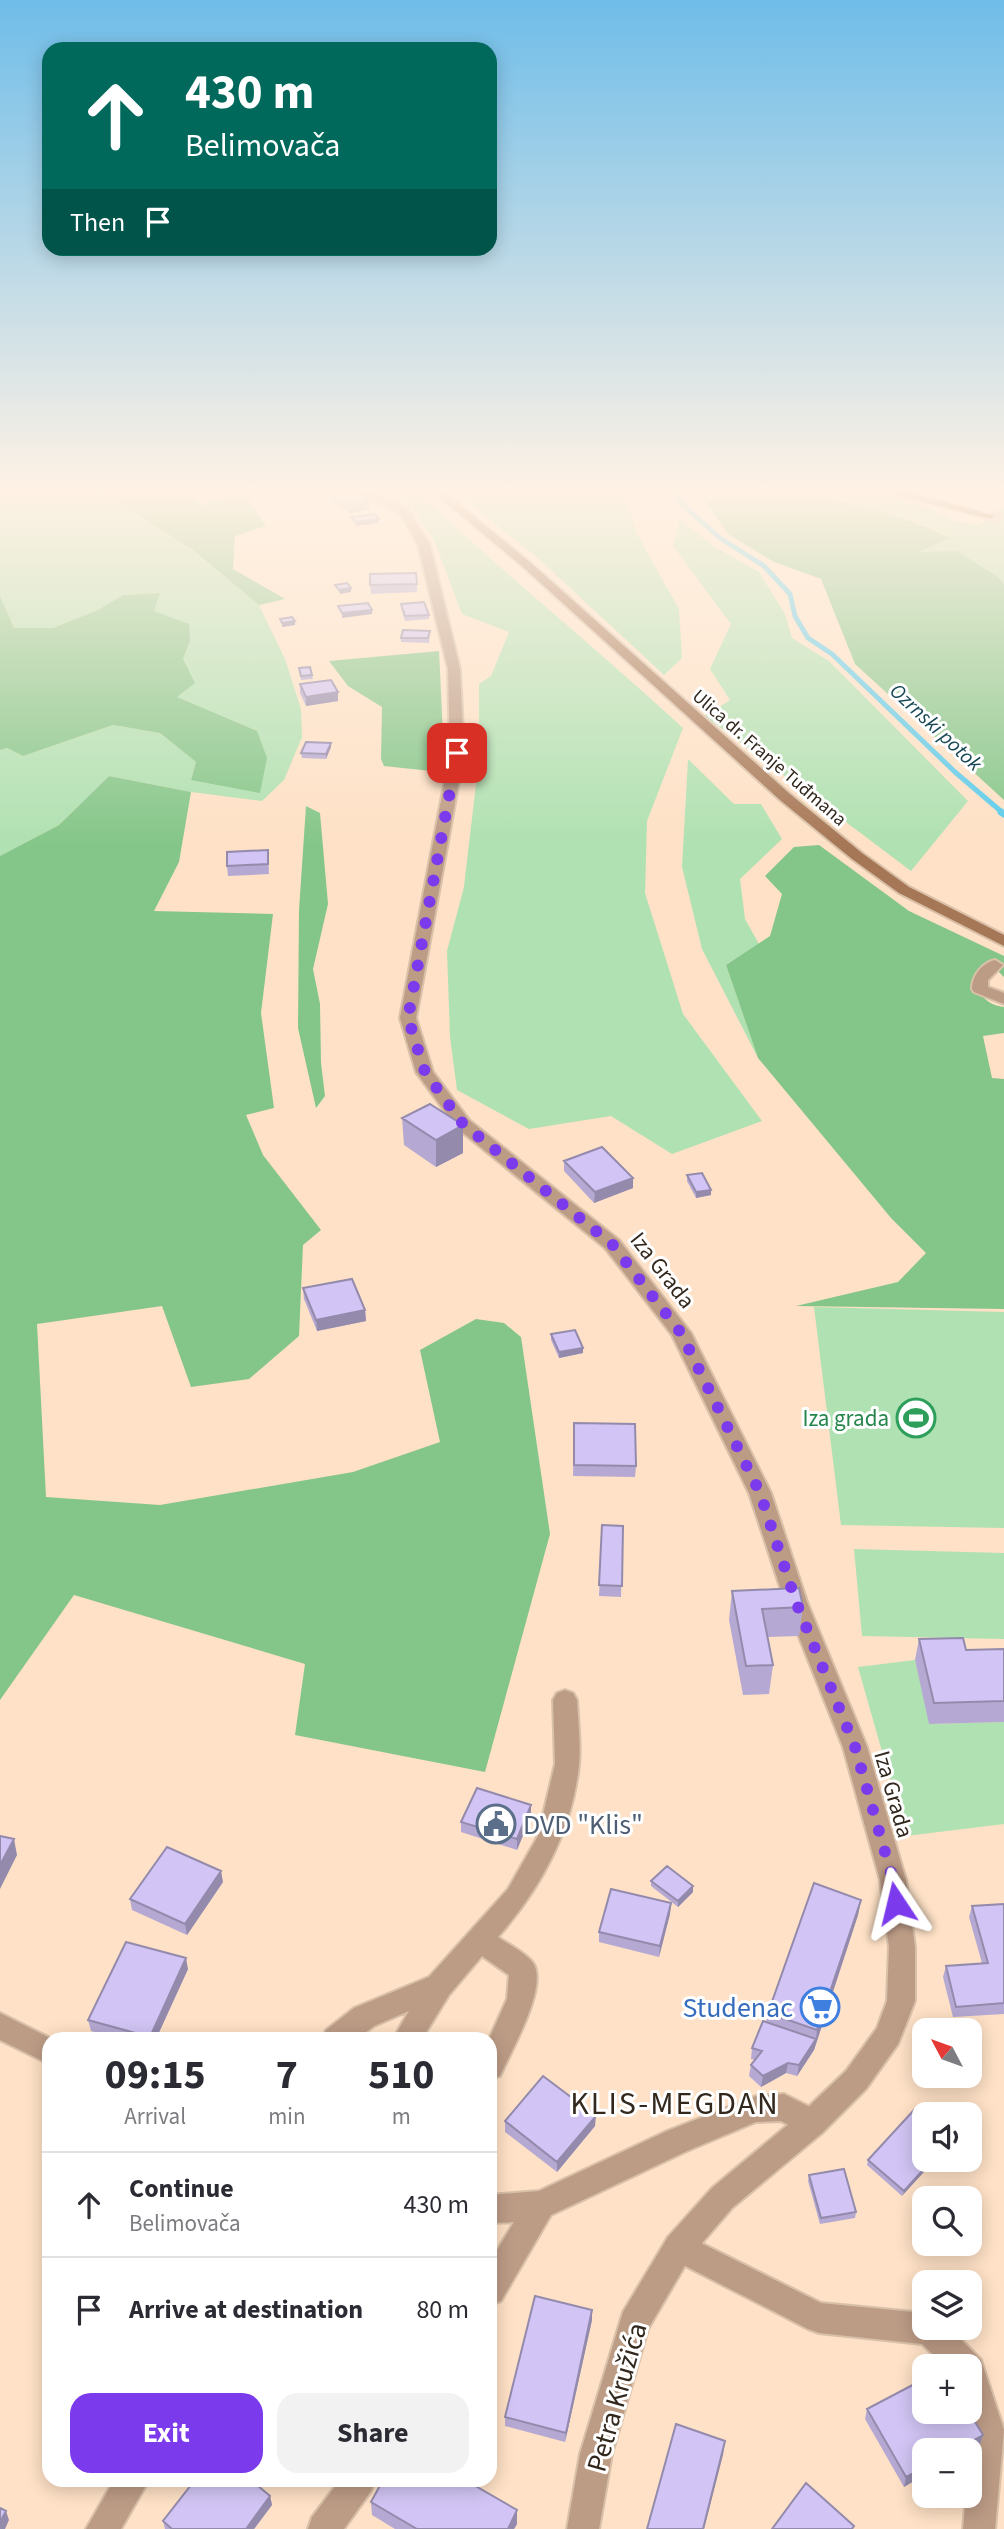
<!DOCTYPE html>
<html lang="en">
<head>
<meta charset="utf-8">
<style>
  body { margin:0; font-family:"Source Sans 3",sans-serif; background:#f2f2f3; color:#2b2b33; height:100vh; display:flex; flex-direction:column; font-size:26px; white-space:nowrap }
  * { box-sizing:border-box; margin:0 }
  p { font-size:23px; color:#7c7c81 }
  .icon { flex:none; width:38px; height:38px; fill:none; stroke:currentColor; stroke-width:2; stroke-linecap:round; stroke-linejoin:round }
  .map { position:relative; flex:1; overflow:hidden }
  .side { position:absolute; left:42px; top:2032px; width:455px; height:455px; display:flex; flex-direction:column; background:#fff; border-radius:21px; box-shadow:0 4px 18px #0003 }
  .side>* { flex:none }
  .banner { position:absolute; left:42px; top:42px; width:455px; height:214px; border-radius:21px; box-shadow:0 4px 18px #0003; background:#00695c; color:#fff; overflow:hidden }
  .needle { width:46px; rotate:311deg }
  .controls { position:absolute; left:912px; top:2018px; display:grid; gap:14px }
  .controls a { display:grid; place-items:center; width:70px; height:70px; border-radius:14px; background:#fff; box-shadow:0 4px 18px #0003; font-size:35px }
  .pin { position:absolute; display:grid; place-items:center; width:60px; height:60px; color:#fff; margin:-30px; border-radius:14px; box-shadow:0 4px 10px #0006 }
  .me { position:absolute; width:77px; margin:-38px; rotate:350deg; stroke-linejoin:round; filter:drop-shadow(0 0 5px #0008) }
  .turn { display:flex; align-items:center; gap:24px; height:147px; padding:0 28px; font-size:32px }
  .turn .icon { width:91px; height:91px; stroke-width:2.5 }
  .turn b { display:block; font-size:49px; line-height:60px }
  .then { display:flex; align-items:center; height:66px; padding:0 28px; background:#0003; gap:14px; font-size:26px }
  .eta { display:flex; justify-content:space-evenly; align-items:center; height:119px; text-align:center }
  .eta b { font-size:42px; font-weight:700; line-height:49px }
  .cta { display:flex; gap:14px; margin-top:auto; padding:14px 28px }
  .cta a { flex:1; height:80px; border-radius:21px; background:#7c3aed; color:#fff; font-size:28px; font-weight:700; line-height:80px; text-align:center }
  .cta a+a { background:#f2f2f3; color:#2b2b33 }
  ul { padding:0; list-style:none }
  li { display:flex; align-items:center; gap:21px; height:105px; padding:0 28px; border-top:2px solid #e1e1e2 }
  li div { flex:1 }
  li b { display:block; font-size:26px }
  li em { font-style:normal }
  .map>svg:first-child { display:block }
  .green { fill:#afe1b2 }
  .forest { fill:#84c689 }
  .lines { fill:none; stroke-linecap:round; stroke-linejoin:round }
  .stream-far1 { stroke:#5bcbeb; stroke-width:5 }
  .stream { stroke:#5bcbeb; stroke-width:7 }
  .trunk-tunnel { stroke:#d5bca4; stroke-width:12; stroke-dasharray:12 6; stroke-linecap:butt }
  .minor-casing { stroke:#d9c0a8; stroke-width:4 }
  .tertiary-casing { stroke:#d9c0a8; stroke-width:4 }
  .secondary-casing { stroke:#d9c0a8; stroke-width:4 }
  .trunk-casing { stroke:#d9c0a8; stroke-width:4 }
  .minor { fill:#bd9c86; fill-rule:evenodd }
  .tertiary { fill:#bd9c86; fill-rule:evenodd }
  .secondary { fill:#a67756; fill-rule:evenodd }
  .trunk { fill:#8d501b; fill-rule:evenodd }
  .wall { fill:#b5a9d3 }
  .shaded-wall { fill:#938aac }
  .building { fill:#d2c5f5; stroke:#938aac; stroke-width:2 }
  .route { stroke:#7c3aed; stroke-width:12; stroke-dasharray:0 21.6 }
  .labels { text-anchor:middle; stroke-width:6; stroke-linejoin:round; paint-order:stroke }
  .far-street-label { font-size:19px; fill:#32281d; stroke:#fff }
  .far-water-label { font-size:21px; font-style:italic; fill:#174856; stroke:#fff }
  .street-label { font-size:23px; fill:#32281d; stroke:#fff }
  .leisure-label { font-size:23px; fill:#27864d; stroke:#fff; text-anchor:end }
  .near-service-label { font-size:28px; fill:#4e5e75; stroke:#fff; text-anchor:start }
  .near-shop-label { font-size:28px; fill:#366cbe; stroke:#fff; text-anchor:end }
  .near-street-label { font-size:28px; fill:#32281d; stroke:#fff }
  .near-quarter-label { font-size:32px; letter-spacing:2px; fill:#32281d; stroke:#fff }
</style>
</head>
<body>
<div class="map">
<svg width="1004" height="2529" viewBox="0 0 1004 2529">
  <rect width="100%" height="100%" fill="#fee1c6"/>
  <path class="green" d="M0 491H101L193 550 259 605 285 659 301 709 302 737 284 780 262 801 191 792 109 776 59 825 0 856V750L7 748 23 756 113 725 160 733 196 762 191 780 257 731 176 697 183 659 190 641 154 611 159 593 123 595 98 610 53 628H14L0 596Z
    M387 491H416C503 572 595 647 683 728L647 821 645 893 683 1014 762 1121 672 1154 611 1116 529 1129 457 1090 450 1037 447 951 464 887 479 758V684L491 676 509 632 462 614 434 540 412 508Z
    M454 491H624L637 534 679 609 682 658 664 675 540 560Z
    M817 491H871L928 507 953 521 979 525 1004 508V584L998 577 915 553 949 537C909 515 864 509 820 495Z
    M680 520 715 547 759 572 785 614 792 638 829 661 968 801 911 871 705 716 730 700 710 669 731 624 673 546Z
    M688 759 734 804H761L782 839 740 879 745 919 759 944 726 965 758 1058 702 949 682 867Z
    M814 1307 1004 1312V1528L841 1525Z
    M854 1549 1004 1553V1639L862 1636Z
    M915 1660 930 1724 1004 1722V1824L906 1836 858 1667Z"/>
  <path class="forest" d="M101 491H192L187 495 202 505 235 491H242L266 526 235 536 233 569 285 599 259 605 193 550Z
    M698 491H817L820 495C864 509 909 516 950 538L918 552 957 551 998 577 1004 584V800L855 664 821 579 774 562 728 534Z
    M160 593 154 611 189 624 190 641 183 659 195 683 177 697 257 731 267 758 260 793 191 780 196 762 160 733 113 725 23 756 7 748 0 750V596L14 628H53L98 610 123 595Z
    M439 651 444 755 440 772 384 766 381 759 382 707 348 686 329 661Z
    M109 776 191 792 179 862 154 911 273 914 261 1013 274 1108 246 1115 263 1155 321 1230 303 1245 299 1336 249 1379 191 1387 162 1306 37 1324 46 1497 160 1505 353 1472 440 1442 420 1350 476 1319 504 1323 521 1337 550 1534 485 1772 295 1735 305 1664 74 1595 0 1700V856L59 825Z
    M306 806 320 813 328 904 313 969 320 1004 321 1063 325 1096 316 1108 298 1028 299 910Z
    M819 845 909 911 1004 956V977L990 963 974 976C978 994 986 1005 1004 1007V1033L983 1036 992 1078 1004 1079V1309L796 1306 898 1282 926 1253 891 1218 758 1058 726 965 770 936 782 894 765 876 794 847Z"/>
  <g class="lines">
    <path class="stream-far1" d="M673 491 684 506 720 538 764 566 790 594 795 616 808 638 832 654 955 772 1003 813"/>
    <path class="stream" d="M1001 812 1004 814"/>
    <path class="trunk-tunnel" d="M990 516 1004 519"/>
    <defs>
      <path id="minor" d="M995 960 1003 965 988 980V987L1004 993V1004L974 992 972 989C972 976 982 963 995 960Z
        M565 1690 573 1693 577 1700C578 1721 581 1744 579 1765 572 1831 541 1888 498 1937 509 1945 526 1953 533 1963 549 1986 510 2053 500 2076L490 2080 489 2039 507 1999 509 1975 482 1956 449 1995 422 2039H393L409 2011 374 2026 357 2039H322L326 2030 354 2008 429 1977 508 1889 538 1836 555 1764 553 1700 557 1693Z
        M0 2013 52 2039H49V2064L0 2040Z
        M784 2094 822 2113 826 2123 822 2133 812 2137 781 2121 756 2122 687 2151 551 2215 501 2301 490 2305V2262L514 2222 490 2223V2195L539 2191 667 2131 746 2100 756 2096Z
        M679 2232 821 2303 924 2313V2328H950L981 2360 1004 2430 995 2529H963L966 2496H970L972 2430 967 2412H970V2366H945L922 2344 819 2333 808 2329 668 2257 664 2247 668 2237Z
        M114 2480H149L121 2529H86Z
        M340 2480H376L371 2491 344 2529H308L312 2517Z"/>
      <path id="tertiary" d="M356 491H369L408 509 430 545 460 669 464 753 416 1018 433 1072 469 1120 619 1240 691 1333 771 1493 807 1602 867 1747 906 1880 915 1947V2001L898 2044 866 2089 822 2133 732 2208 690 2257 648 2329 612 2454 599 2529H567L580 2454 623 2312 668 2237 712 2188 802 2113 846 2071 877 2028 887 2001 889 1947 880 1880 843 1747 785 1602 749 1493 672 1335 605 1248 457 1128 416 1072 400 1018 450 753 448 669 418 545 400 513Z"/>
      <path id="secondary" d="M432 491H443L531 563 790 794 862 853 909 887 1004 935V946L899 893 852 859 780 800 523 567Z"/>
      <path id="trunk" d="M887 491H904L996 516 990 519 888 493Z"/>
    </defs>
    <use href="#minor" class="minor-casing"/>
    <use href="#tertiary" class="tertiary-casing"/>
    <use href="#secondary" class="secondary-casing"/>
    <use href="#trunk" class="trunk-casing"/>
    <use href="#minor" class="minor"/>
    <use href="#tertiary" class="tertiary"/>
    <use href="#secondary" class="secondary"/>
    <use href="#trunk" class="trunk"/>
  </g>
  <path class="wall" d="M317 491H352L369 509 351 513 329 500 328 493 325 494Z
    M370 574 417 584V592L371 594Z
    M401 604 429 615V619L405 621 401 608Z
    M430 631 429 643 401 642V638Z
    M299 668 312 675 313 679 301 680Z
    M300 684 338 692V701L306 706 300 693Z
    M331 743V747L326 759 302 758 301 753Z
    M268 850 269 874 228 876 227 866Z
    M402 1118 463 1153 436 1167 404 1145Z
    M564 1161 633 1178V1188L594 1203 564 1171Z
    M687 1175 711 1195 696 1198 687 1181Z
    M303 1288 365 1310 366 1321 317 1331 304 1299Z
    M551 1334 583 1353 559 1358 551 1340Z
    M574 1423 636 1466 635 1477 573 1476Z
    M602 1525 623 1526 621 1597 599 1596Z
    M732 1591 803 1607 799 1636 768 1637 773 1665 769 1694 743 1695 729 1620Z
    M919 1639 966 1650 1004 1649V1722L929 1724 915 1660Z
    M531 1816 517 1850 461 1832V1822Z
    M651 1881 693 1892 678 1907 651 1886Z
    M223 1882 187 1935 132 1910 130 1899Z
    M861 1900 858 1915 814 2050 797 2076 786 2073 761 2087 749 2076 751 2065 755 2060 751 2059 752 2048 766 2022 768 2013Z
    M671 1903 670 1914 659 1957 599 1942V1932Z
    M1004 1904V2014L953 2017 943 1977 946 1966 982 1963 969 1917 972 1906Z
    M188 1969 156 2039H119L91 2031 88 2020Z
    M924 2119 902 2196 867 2165 868 2160Z
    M505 2121 595 2126 557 2172 505 2132Z
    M809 2175 856 2212 855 2218 820 2224 808 2181Z
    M592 2310V2320L565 2442 505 2426V2417Z
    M867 2409 983 2435 980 2444 970 2450H924V2475L904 2487 865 2419Z
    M270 2496 272 2505 254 2529H165L163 2521Z
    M371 2502 517 2510V2524L514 2529H395L372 2515Z"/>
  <path class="shaded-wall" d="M369 501V509L351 513V505Z
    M379 519V523L356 526 355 522Z
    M351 588V592L340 594 339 590Z
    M372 610V614L342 618V613Z
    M295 621V625L282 627V623Z
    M338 692V701L306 706V697Z
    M331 743V747L326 759V754Z
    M463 1125V1153L436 1167V1140Z
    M633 1178V1188L594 1203 595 1192Z
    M711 1190V1195L696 1198V1192Z
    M365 1310 366 1321 317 1331 316 1320Z
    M583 1348V1353L559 1358V1352Z
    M531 1805V1816L517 1850V1839Z
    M14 1839 17 1855 0 1889V1865Z
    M221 1871 223 1882 187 1935 185 1924Z
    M693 1886V1892L678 1907V1901Z
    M861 1900 858 1915 814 2050 797 2076 799 2065 816 2039 817 2030Z
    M671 1903 670 1914 659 1957 660 1946Z
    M186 1958 188 1969 156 2039H151L150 2037Z
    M788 2063 786 2073 761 2087 763 2076Z
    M596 2116 595 2126 557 2172V2162Z
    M932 2160H935L902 2196 904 2191Z
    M592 2310V2320L565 2442 566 2433Z
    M983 2435 980 2444 970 2450H956Z
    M725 2441 723 2455 704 2529H703Z
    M924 2468V2475L904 2487 906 2477Z
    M270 2496 272 2505 254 2529H246Z
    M517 2510V2524L514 2529H508Z
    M6 2511 9 2520 5 2529H0V2522Z"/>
  <path class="building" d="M332 491H352L369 501 351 505 328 492Z
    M375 514 379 519 355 522 351 517Z
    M416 573 417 584 370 585V574Z
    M347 583 351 588 339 590 335 585Z
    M424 602 429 615 405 616 401 604Z
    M368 603 372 610 342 613 338 606Z
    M292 617 295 621 282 623 280 619Z
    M403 630 430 631 428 638H401Z
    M310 667 312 675 301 676 299 668Z
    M331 680 338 692 306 697 300 684Z
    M306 742 331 743 326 754 301 753Z
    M268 850V864L227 866V852Z
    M430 1104 463 1125 436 1140 402 1118Z
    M602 1147 633 1178 595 1192 564 1161Z
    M702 1173 711 1190 696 1192 687 1175Z
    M352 1279 365 1310 316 1320 303 1288Z
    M575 1330 583 1348 559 1352 551 1334Z
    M574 1423 635 1424 636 1466 574 1465Z
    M602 1525 623 1526 622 1586 599 1585Z
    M799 1588 803 1607 762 1609 773 1665 746 1666 732 1591Z
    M963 1638 966 1650 1004 1649V1701L934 1703 919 1639Z
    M477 1788 531 1805 517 1839 461 1822Z
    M0 1836 14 1839 0 1865Z
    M167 1847 221 1871 185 1924 130 1899Z
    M667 1866 693 1886 678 1901 651 1881Z
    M814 1883 861 1900 817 2030 768 2013Z
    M611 1889 671 1903 660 1946 599 1932Z
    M1004 1904V2003L956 2007 946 1966 988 1963 972 1906Z
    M126 1942 186 1958 150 2037 88 2020Z
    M763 2021 816 2039 799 2065 788 2063 763 2076 751 2065 762 2051 752 2048Z
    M543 2076 596 2116 557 2162 505 2121Z
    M914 2110 924 2119V2160H932L904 2191 868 2160Z
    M844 2169 856 2212 821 2218 809 2175Z
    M535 2296 592 2310 566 2433 505 2417Z
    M924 2379V2412H969L983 2435 956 2450H924V2468L906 2477 867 2409Z
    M676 2424 725 2441 703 2529H647Z
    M195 2480H251L270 2496 246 2529H172L163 2521Z
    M383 2480H465L517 2510 508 2529H417L371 2502Z
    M806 2483 854 2526 852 2529H772Z
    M0 2508 6 2511 0 2522Z"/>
  <linearGradient id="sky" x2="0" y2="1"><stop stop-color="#6fbde9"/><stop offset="0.58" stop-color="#fff2e5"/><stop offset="1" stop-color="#fff2e5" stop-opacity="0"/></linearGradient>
  <rect width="1004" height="845" fill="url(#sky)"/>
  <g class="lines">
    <path class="route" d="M457 753 408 1018 425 1072 463 1124 612 1244 681 1333 760 1493 796 1602 855 1747 893 1880 896 1903"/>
  </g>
  <defs>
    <symbol id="stadium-ring" viewBox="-11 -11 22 22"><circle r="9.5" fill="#fff" stroke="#2e9e5b" stroke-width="1.5"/><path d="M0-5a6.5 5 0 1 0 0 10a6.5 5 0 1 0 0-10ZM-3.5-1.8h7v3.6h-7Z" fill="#2e9e5b"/></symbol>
    <symbol id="civic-ring" viewBox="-11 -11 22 22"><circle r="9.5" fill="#fff" stroke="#5c6f8a" stroke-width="1.5"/><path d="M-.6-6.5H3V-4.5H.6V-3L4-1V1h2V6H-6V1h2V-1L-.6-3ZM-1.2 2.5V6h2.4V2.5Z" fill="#5c6f8a"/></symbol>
    <symbol id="supermarket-ring" viewBox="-11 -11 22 22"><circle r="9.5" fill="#fff" stroke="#3f7fe0" stroke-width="1.5"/><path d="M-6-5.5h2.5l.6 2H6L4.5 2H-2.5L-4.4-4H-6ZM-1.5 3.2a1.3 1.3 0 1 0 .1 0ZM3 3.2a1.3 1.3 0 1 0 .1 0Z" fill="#3f7fe0"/></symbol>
  </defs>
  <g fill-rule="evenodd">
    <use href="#stadium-ring" x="894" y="1396" width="44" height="44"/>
    <use href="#civic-ring" x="474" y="1802" width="44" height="44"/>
    <use href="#supermarket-ring" x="798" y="1985" width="44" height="44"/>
  </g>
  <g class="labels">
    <g class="far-street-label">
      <text transform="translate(770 757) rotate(41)" y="7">Ulica dr. Franje Tuđmana</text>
    </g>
    <g class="far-water-label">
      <text transform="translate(936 727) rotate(43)" y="7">Ozrnski potok</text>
    </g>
    <g class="street-label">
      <text transform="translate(663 1270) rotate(52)" y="8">Iza Grada</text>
      <text transform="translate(894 1794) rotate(74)" y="8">Iza Grada</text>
    </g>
    <g class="leisure-label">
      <text x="889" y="1426">Iza grada</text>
    </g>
    <g class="near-service-label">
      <text x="523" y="1834">DVD "Klis"</text>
    </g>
    <g class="near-shop-label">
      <text x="793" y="2017">Studenac</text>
    </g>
    <g class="near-street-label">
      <text transform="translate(616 2397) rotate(-74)" y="10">Petra Kružića</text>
    </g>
    <g class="near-quarter-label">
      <text x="675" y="2114">KLIS-MEGDAN</text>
    </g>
  </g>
</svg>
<div class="controls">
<a><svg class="needle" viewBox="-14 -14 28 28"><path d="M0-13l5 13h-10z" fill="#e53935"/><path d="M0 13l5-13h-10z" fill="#7c7c81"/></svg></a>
<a><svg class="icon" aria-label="sound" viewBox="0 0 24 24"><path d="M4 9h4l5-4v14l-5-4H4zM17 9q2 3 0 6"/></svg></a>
<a><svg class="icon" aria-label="search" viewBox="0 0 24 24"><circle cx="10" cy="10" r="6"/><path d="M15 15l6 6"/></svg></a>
<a><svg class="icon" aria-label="layers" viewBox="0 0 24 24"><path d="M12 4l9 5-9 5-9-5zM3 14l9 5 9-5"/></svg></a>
<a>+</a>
<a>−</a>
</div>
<div class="pin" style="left:457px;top:753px;background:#d93025"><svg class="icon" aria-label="arrive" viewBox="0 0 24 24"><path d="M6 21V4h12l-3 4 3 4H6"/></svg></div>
<svg class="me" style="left:896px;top:1903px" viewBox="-20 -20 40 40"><path d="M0-17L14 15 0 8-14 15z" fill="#7c3aed" stroke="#fff" stroke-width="4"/></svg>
<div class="banner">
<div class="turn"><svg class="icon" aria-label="ahead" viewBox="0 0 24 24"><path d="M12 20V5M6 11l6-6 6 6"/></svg><div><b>430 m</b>Belimovača</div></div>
<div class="then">Then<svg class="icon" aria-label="arrive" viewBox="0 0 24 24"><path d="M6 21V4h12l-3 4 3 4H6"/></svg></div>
</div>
<section class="side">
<div class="eta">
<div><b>09:15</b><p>Arrival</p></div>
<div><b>7</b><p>min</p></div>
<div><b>510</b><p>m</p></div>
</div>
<ul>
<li><svg class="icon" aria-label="ahead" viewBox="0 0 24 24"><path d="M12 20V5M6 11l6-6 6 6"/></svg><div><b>Continue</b><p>Belimovača</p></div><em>430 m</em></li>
<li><svg class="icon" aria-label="arrive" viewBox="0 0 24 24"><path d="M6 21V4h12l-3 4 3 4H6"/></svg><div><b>Arrive at destination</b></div><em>80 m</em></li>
</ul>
<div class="cta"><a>Exit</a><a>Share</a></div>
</section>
</div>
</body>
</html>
